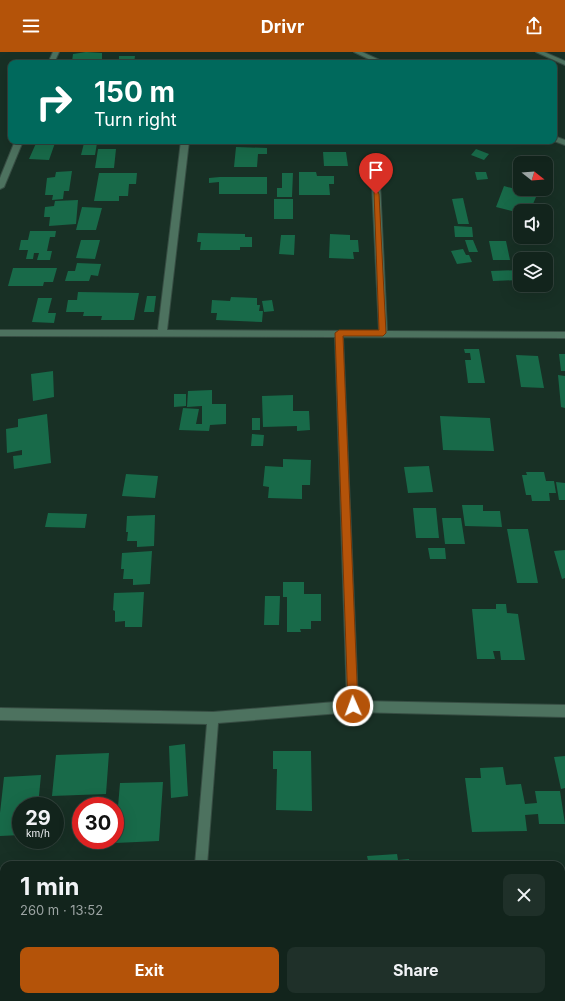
<!DOCTYPE html>
<html lang="en">
<head>
<meta charset="utf-8">
<style>
  body { margin:0; font-family:Inter,sans-serif; background:#1f3029; color:#f1f3f6; height:100vh; display:flex; flex-direction:column; font-size:15px; white-space:nowrap }
  * { box-sizing:border-box; margin:0 }
  p { font-size:13px; color:#9ca4a3 }
  .icon { flex:none; width:22px; height:22px; fill:none; stroke:currentColor; stroke-width:2; stroke-linecap:round; stroke-linejoin:round }
  .map { position:relative; flex:1; overflow:hidden }
  .panel { position:absolute; left:0px; top:809px; width:565px; height:140px; display:flex; flex-direction:column; background:#12241c; border-radius:12px 12px 0 0; box-shadow:0 4px 16px #0002,0 0 0 1px #31413b }
  .panel>* { flex:none }
  .hud { position:absolute; left:8px; top:8px; width:549px; height:84px; border-radius:8px; box-shadow:0 4px 16px #0002,0 0 0 1px #31413b; background:#00695c; color:#fff; overflow:hidden }
  .needle { width:26px; rotate:107deg }
  .fabs { position:absolute; left:513px; top:104px; display:grid; gap:8px }
  .fabs a { display:grid; place-items:center; width:40px; height:40px; border-radius:8px; background:#12241c; box-shadow:0 4px 16px #0002,0 0 0 1px #31413b; font-size:20px }
  .speed { position:absolute; left:12px; top:745px; display:flex; gap:8px; font-size:20px; font-weight:700; text-align:center }
  .speed>* { display:grid; place-content:center; width:52px; height:52px; border-radius:50%; background:#12241c; box-shadow:0 4px 16px #0002,0 0 0 1px #31413b; line-height:1 }
  .speed small { font-size:10px; font-weight:400 }
  .speed .limit { border:6px solid #d22; background:#fff; color:#111 }
  .pin { position:absolute; display:grid; place-items:center; width:34px; height:34px; color:#fff; margin:-41px -17px; border-radius:50% 50% 50% 0; rotate:-45deg; box-shadow:0 0 4px #0007 }
  .pin .icon { rotate:45deg }
  .me { position:absolute; width:44px; margin:-22px; rotate:358deg; stroke-linejoin:round; filter:drop-shadow(0 0 3px #0008) }
  .turn { display:flex; align-items:center; gap:14px; height:84px; padding:0 20px; font-size:18px }
  .turn .icon { width:52px; height:52px; stroke-width:2.5 }
  .turn b { display:block; font-size:28px; line-height:34px }
  .round { display:grid; place-items:center; flex:none; width:42px; height:42px; border-radius:8px; background:#1f3029 }
  .summary { display:flex; align-items:center; justify-content:space-between; height:68px; padding:0 20px }
  h1 { font-size:24px; font-weight:700; line-height:30px }
  .cta { display:flex; gap:8px; margin-top:auto; padding:8px 20px }
  .cta a { flex:1; height:46px; border-radius:8px; background:#b45309; color:#fff; font-size:16px; font-weight:700; line-height:46px; text-align:center }
  .cta a+a { background:#1f3029; color:#f1f3f6 }
  header { display:flex; justify-content:space-between; align-items:center; height:52px; padding:0 20px; background:#b45309; color:#fff; font-size:18px; font-weight:700 }
  .map>svg:first-child { display:block }
  .building { fill:#186a49 }
  .lines { fill:none; stroke-linecap:round; stroke-linejoin:round }
  .street-casing { stroke:#374d43; stroke-width:2 }
  .street { fill:#4d725f; fill-rule:evenodd }
  .route { fill:#b45309; stroke:#753606 }
</style>
</head>
<body>
<header><svg class="icon" aria-label="menu" viewBox="0 0 24 24"><path d="M4 6h16M4 12h16M4 18h16"/></svg>Drivr<svg class="icon" aria-label="share" viewBox="0 0 24 24"><path d="M12 15V3M7 8l5-5 5 5M5 13v7h14v-7"/></svg></header>
<div class="map">
<svg width="565" height="949" viewBox="0 0 565 949">
  <rect width="100%" height="100%" fill="#183025"/>
  <path class="building" d="M86 0 102 1V9H96V11L72 10 73 2Z
    M119 4H135L134 11H119Z
    M37 89 55 91 49 108 29 107Z
    M84 91H97L95 103H81Z
    M236 95 267 96V102H258L257 115H234Z
    M98 97H116L114 116H95Z
    M476 97 489 102 484 108 471 103Z
    M323 100H346L348 114H324Z
    M72 119 69 139H64L63 147 52 148 53 143H45L47 126 55 125 56 120Z
    M299 120H316L317 124H334V132H329L330 143H299Z
    M475 120H486L488 127 477 128Z
    M99 121H137L136 132H129L128 144H119V149H94Z
    M282 121H293L292 145H277V136H282Z
    M220 125H267V142H219V130L209 131V126Z
    M517 132 520 133V137L539 138 530 159H520V161L496 155 504 134 515 137Z
    M463 146 469 172H458L452 147Z
    M274 147H293V167H274Z
    M78 148 76 172 49 174 50 165H44L45 155 54 154 55 149Z
    M82 155 102 156 96 178H76Z
    M454 174 472 175 473 185H455Z
    M30 179H56L55 185H50L47 199H52L50 208H37L39 201H34L33 207H26L28 198H19L21 188H28Z
    M198 181 245 182V185H252V195H240V198H200L201 190H197Z
    M330 182 350 183V188H358L359 200H353L354 207 329 206Z
    M281 183H295L294 203 279 202Z
    M81 188H100L95 207 76 206Z
    M465 188H473L478 200H469Z
    M489 189H506L510 208H493Z
    M463 197 466 203H469L472 210 457 212 451 199Z
    M77 211 101 212 98 224 91 223 89 229H65L68 219H75Z
    M13 216H57L53 230H44L43 234H8Z
    M520 218V228L493 229 491 219Z
    M78 240 139 241 134 268H101L102 264H83L84 260H66L68 248H77Z
    M147 244H156L154 260H144Z
    M231 245 257 246V253H260L259 259H263L262 270 216 268 217 261H211L212 248 230 249Z
    M38 246H52L48 261H56L54 271 32 270Z
    M272 248 274 259 264 260 262 249Z
    M464 297H479L485 331H468L465 308H471L470 301H465Z
    M559 302H565V319H561Z
    M516 303 538 304 544 336 521 335Z
    M53 319 54 345 33 349 31 322Z
    M558 323 565 324V356L561 355Z
    M212 338V352H226V372L210 373 209 379 179 378 183 356 199 357 196 372H202V354L187 355 188 339Z
    M174 342H186V354L174 355Z
    M293 343V359H309L310 378 297 379V374L263 375 262 344Z
    M47 362 51 411 14 417 13 404 22 403V398L7 401 6 377 18 375V367Z
    M440 364 490 366 494 399 443 398Z
    M252 366H260V378H252Z
    M252 382 264 383 263 394H251Z
    M283 407 311 408 310 433H302V447L268 446 269 435 263 434 265 414 283 415Z
    M429 414 433 440 408 441 404 415Z
    M526 420H544L546 429H554L556 441H549L550 449H532L531 443H526L522 423H527Z
    M126 422 158 424 155 446 122 444Z
    M556 430 565 431V448H559Z
    M462 453H483V459H500L502 475 465 474Z
    M413 456H436L439 486H416Z
    M48 461 87 462 85 476 45 475Z
    M155 463 154 494 137 495V489H127L128 480H126L127 464Z
    M442 466H461L465 492H445Z
    M507 477H528L538 531H517Z
    M428 496H445L446 507H430Z
    M565 498V526L562 527 554 499Z
    M152 499 150 532 133 533V527H123L124 517H121L122 501Z
    M283 530H304V542H321V569H311V577H300L301 580H287V545H283Z
    M144 540 142 575H125V569L115 570V559L113 558 114 541Z
    M265 544H280L279 573H264Z
    M496 552H506L507 561 518 562 525 608H501L500 599H493L495 607H477L472 557H496Z
    M185 692 188 744 171 746 169 694Z
    M273 699H311L312 759 276 758 277 717H273Z
    M109 701 106 742 52 744 56 703Z
    M565 704V736L561 737 554 705Z
    M503 715 506 733 521 732 525 752 537 751 535 739H560L565 772H539L538 762 525 763 527 779 472 780 465 726H481L480 716Z
    M41 723 38 754H21V783L0 784V761L4 725Z
    M163 730 159 789 115 791 120 731Z
    M397 802 398 808 409 807 410 813H369L367 804Z
    M262 945H318L319 949H262Z
    M388 945H421V949H389Z"/>
  <g class="lines">
    <defs>
      <path id="street" d="M53 0H59L54 11H48Z
        M354 0H362L386 11H377Z
        M536 0H544L565 9V13Z
        M554 84 565 88V93L554 89Z
        M15 89H23L4 135 0 137V126Z
        M181 89H189L167 278 379 279 371 111 375 109 379 111 387 279 565 280V286L343 285 358 649 565 653V665L353 660 218 671 207 813H195L207 672 0 668V656L213 660 347 649 335 285 0 284V278H158Z
        M184 945H198V949H184Z"/>
    </defs>
    <use href="#street" class="street-casing"/>
    <use href="#street" class="street"/>
  </g>
  <path class="route" d="M374 140H378L379 142 386 281 383 284H343L358 654 357 658 353 659 349 658 348 654 335 281 339 278H379Z"/>
</svg>
<div class="fabs">
<a><svg class="needle" viewBox="-14 -14 28 28"><path d="M0-13l5 13h-10z" fill="#e53935"/><path d="M0 13l5-13h-10z" fill="#9ca4a3"/></svg></a>
<a><svg class="icon" aria-label="sound" viewBox="0 0 24 24"><path d="M4 9h4l5-4v14l-5-4H4zM17 9q2 3 0 6"/></svg></a>
<a><svg class="icon" aria-label="layers" viewBox="0 0 24 24"><path d="M12 4l9 5-9 5-9-5zM3 14l9 5 9-5"/></svg></a>
</div>
<div class="speed"><div>29<small>km/h</small></div><div class="limit">30</div></div>
<div class="pin" style="left:376px;top:142px;background:#d93025"><svg class="icon" aria-label="arrive" viewBox="0 0 24 24"><path d="M6 21V4h12l-3 4 3 4H6"/></svg></div>
<svg class="me" style="left:353px;top:654px" viewBox="-20 -20 40 40"><circle r="17" fill="#b45309" stroke="#fff" stroke-width="3"/><path d="M0-11L8 9 0 5-8 9z" fill="#fff"/></svg>
<div class="hud">
<div class="turn"><svg class="icon" aria-label="right" viewBox="0 0 24 24"><path d="M7 20v-9h11M14 6l5 5-5 5"/></svg><div><b>150 m</b>Turn right</div></div>
</div>
<section class="panel">
<div class="summary"><div><h1>1 min</h1><p>260 m · 13:52</p></div><a class="round"><svg class="icon" aria-label="close" viewBox="0 0 24 24"><path d="M6 6l12 12M18 6L6 18"/></svg></a></div>
<div class="cta"><a>Exit</a><a>Share</a></div>
</section>
</div>
</body>
</html>
